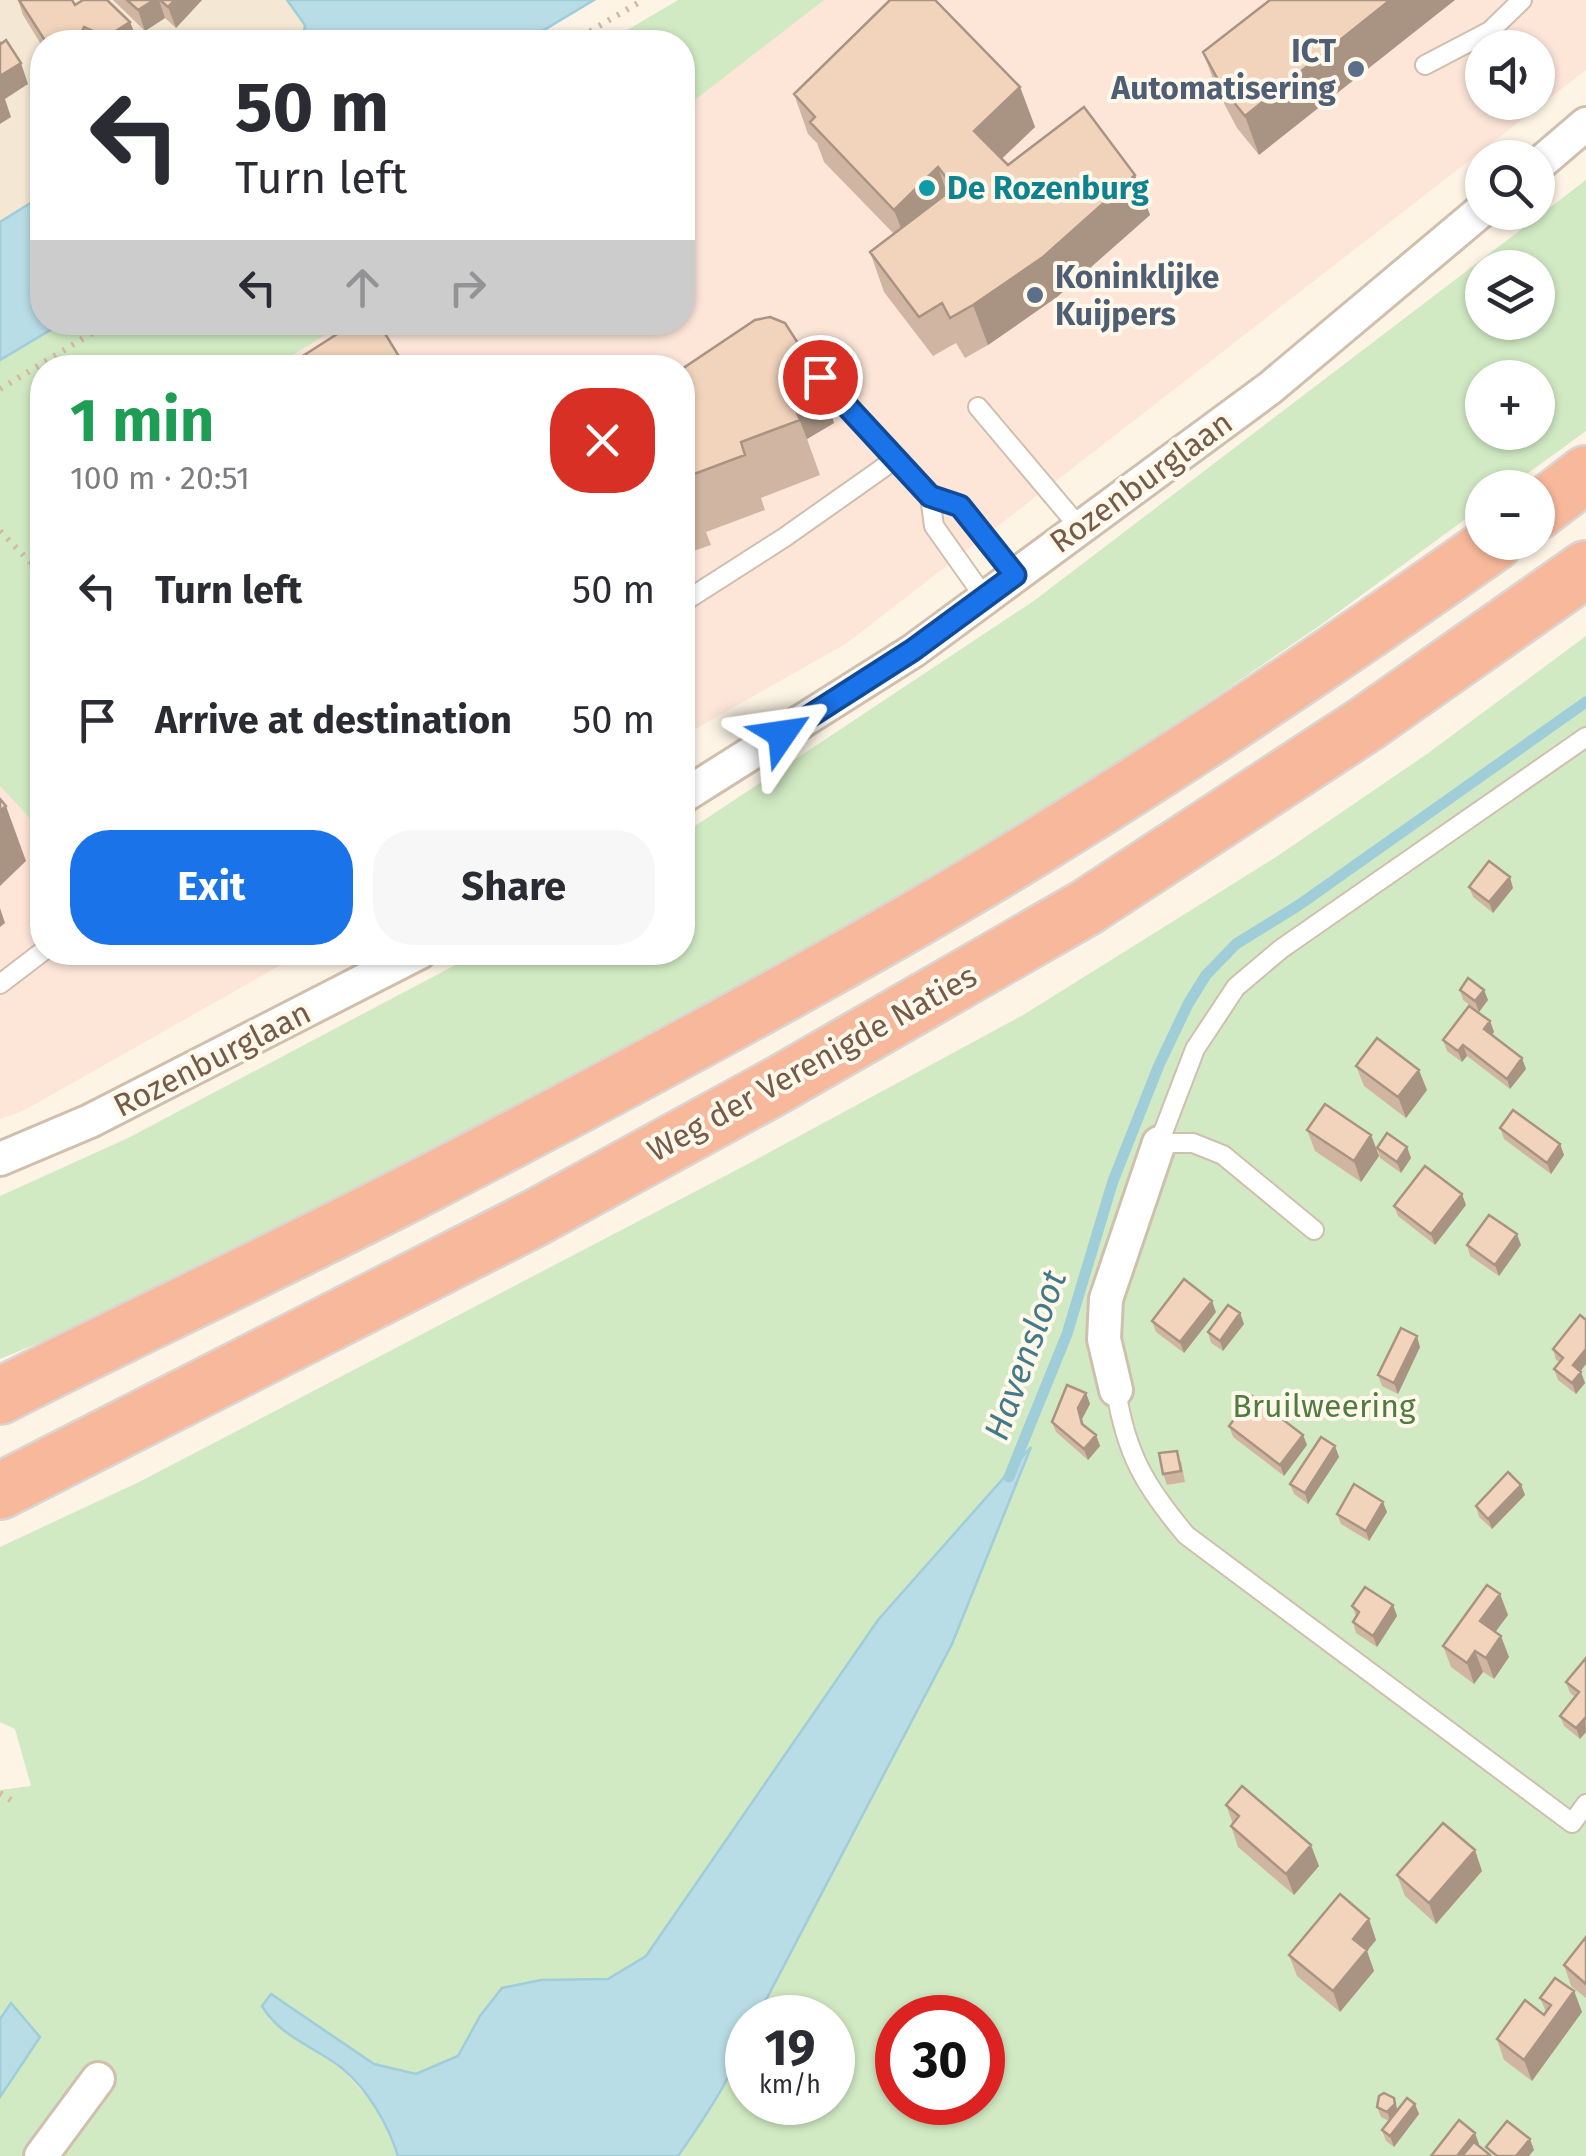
<!DOCTYPE html>
<html lang="en">
<head>
<meta charset="utf-8">
<style>
  body { margin:0; font-family:"Fira Sans",sans-serif; background:#f7f7f7; color:#2b2b33; height:100vh; display:flex; flex-direction:column; font-size:38px; white-space:nowrap }
  * { box-sizing:border-box; margin:0 }
  p { font-size:32px; color:#7c7c81 }
  .icon { flex:none; width:55px; height:55px; fill:none; stroke:currentColor; stroke-width:2; stroke-linecap:round; stroke-linejoin:round }
  .map { position:relative; flex:1; overflow:hidden }
  .drawer { position:absolute; left:30px; top:355px; width:665px; height:610px; display:flex; flex-direction:column; background:#fff; border-radius:40px; box-shadow:0 2px 8px #0004 }
  .drawer>* { flex:none }
  .top-card { position:absolute; left:30px; top:30px; width:665px; height:305px; border-radius:40px; box-shadow:0 2px 8px #0004; background:#fff; color:#2b2b33; overflow:hidden }
  .buttons { position:absolute; left:1465px; top:30px; display:grid; gap:20px }
  .buttons a { display:grid; place-items:center; width:90px; height:90px; border-radius:50%; background:#fff; box-shadow:0 2px 8px #0004; font-size:50px }
  .speed { position:absolute; left:725px; top:1995px; display:flex; gap:20px; font-size:50px; font-weight:700; text-align:center }
  .speed>* { display:grid; place-content:center; width:130px; height:130px; border-radius:50%; background:#fff; box-shadow:0 2px 8px #0004; line-height:1 }
  .speed small { font-size:25px; font-weight:400 }
  .speed .limit { border:15px solid #d22; background:#fff; color:#111 }
  .pin { position:absolute; display:grid; place-items:center; width:85px; height:85px; color:#fff; margin:-42px; border:5px solid #fff; border-radius:50%; box-shadow:0 2px 10px #0007 }
  .me { position:absolute; width:110px; margin:-55px; rotate:58deg; stroke-linejoin:round; filter:drop-shadow(0 0 8px #0008) }
  .turn { display:flex; align-items:center; gap:35px; height:210px; padding:0 40px; font-size:45px }
  .turn .icon { width:130px; height:130px; stroke-width:2.5 }
  .turn b { display:block; font-size:70px; line-height:85px }
  .lanes { display:flex; align-items:center; height:95px; padding:0 40px; background:#0003; justify-content:center; gap:50px; direction:ltr }
  .lanes .off { opacity:.35 }
  .round { display:grid; place-items:center; flex:none; width:105px; height:105px; border-radius:40px; background:#f7f7f7 }
  .head { display:flex; align-items:center; justify-content:space-between; height:170px; padding:0 40px }
  h1 { font-size:60px; font-weight:700; line-height:75px; color:#1e9e55 }
  .action { display:flex; gap:20px; margin-top:auto; padding:20px 40px }
  .action a { flex:1; height:115px; border-radius:40px; background:#1a73e8; color:#fff; font-size:40px; font-weight:700; line-height:115px; text-align:center }
  .action a+a { background:#f7f7f7; color:#2b2b33 }
  ul { padding:0; list-style:none }
  li { display:flex; align-items:center; gap:30px; height:130px; padding:0 40px }
  li div { flex:1 }
  li b { display:block; font-size:38px }
  li em { font-style:normal }
  .map>svg:first-child { display:block }
  .residential { fill:#f4e7d3 }
  .commercial { fill:#fde5d8; fill-rule:evenodd }
  .green { fill:#d1eac3; fill-rule:evenodd }
  .water { fill:#b9dde6; stroke:#9fcdd8; stroke-width:2.5 }
  .lines { fill:none; stroke-linecap:round; stroke-linejoin:round }
  .stream { stroke:#9fcdd8; stroke-width:11 }
  .lane-casing { stroke:#d0bfad; stroke-width:22 }
  .street-casing { stroke:#d0bfad; stroke-width:38 }
  .highway-casing { stroke:#dbd4d0; stroke-width:60 }
  .path { stroke:#d7b89f; stroke-width:6; stroke-dasharray:2.5 8; stroke-linecap:butt }
  .lane { stroke:#fff; stroke-width:18 }
  .street { stroke:#fff; stroke-width:32 }
  .highway { stroke:#f8b89b; stroke-width:55 }
  .wall { fill:#d0b6a2 }
  .shaded-wall { fill:#a99484 }
  .building { fill:#f2d4bc; stroke:#a99484; stroke-width:2.5 }
  .route-casing { stroke:#114b97; stroke-width:25 }
  .route { stroke:#1a73e8; stroke-width:18 }
  .service-dot { fill:#5c6f8a; stroke:#fff8eb; stroke-width:4 }
  .culture-dot { fill:#0f9aa8; stroke:#fff8eb; stroke-width:4 }
  .labels { text-anchor:middle; stroke-width:8; stroke-linejoin:round; paint-order:stroke }
  .service-label { font-size:32px; font-weight:bold; fill:#4e5e75; stroke:#fff8eb; text-anchor:end }
  .culture-label { font-size:32px; font-weight:bold; fill:#0d838f; stroke:#fff8eb; text-anchor:start }
  .street-label { font-size:32px; fill:#765b49; stroke:#fff8eb }
  .park-label { font-size:32px; fill:#4f7c41; stroke:#fff8eb }
  .water-label { font-size:35px; font-style:italic; fill:#427a8a; stroke:#fff8eb }
</style>
</head>
<body>
<div class="map">
<svg width="1586" height="2156" viewBox="0 0 1586 2156">
  <rect width="100%" height="100%" fill="#fdf4e5"/>
  <path class="residential" d="M0 0H359L290 42H42V195L0 221Z"/>
  <path class="commercial" d="M780 0H1586V70L847 643 683 736 682 368H224L293 323 682 322 683 71ZM1482 48H1538V102H1482Z
    M42 484V952L302 953 23 1111 0 1119V512Z"/>
  <path class="green" d="M678 0H824L683 109 682 42H607Z
    M1586 180V431L1509 487 1482 488V507L1322 624 1110 769 772 971 412 1165 162 1292 0 1359V1196L128 1138 478 953 682 952 683 834 1035 600ZM1482 268H1538V322H1482ZM1482 378H1538V432H1482Z
    M62 323H131L140 333 155 323H345L273 367 42 368V831L0 786V360Z
    M1586 636V2156H678L704 2119 747 2035 748 2102H832V2018L757 2017 952 1644 1029 1450 878 1620 646 1956 608 1979 541 1980 480 2016 458 2057 416 2074 374 2064 272 1995 270 2020 343 2070 376 2107 398 2156H0V2097L39 2037 11 2004 0 2019V1790L31 1786 15 1729 0 1722V1547L139 1482 744 1166 1023 1015 1276 857 1427 754ZM898 2018H982V2102H898Z"/>
  <path class="water" d="M287 0H594L524 42H297L303 39 305 25Z
    M42 196V322L62 323 0 360V222Z
    M1031 1447 952 1644 757 2017 748 2018C748 2056 701 2123 678 2156H398C388 2125 369 2091 343 2069 316 2047 281 2038 262 2006L271 1994 374 2064 416 2074 458 2056 480 2016 502 1988 541 1980 608 1979 646 1956 878 1620Z
    M11 2003 40 2037 0 2097V2019Z"/>
  <g class="lines">
    <path class="stream" d="M1009 1477 1067 1334 1113 1181 1159 1065 1188 1004 1206 975 1236 944 1299 905 1586 702"/>
    <defs>
      <path id="lane" d="M1425 65 1490 31 1522 0
        M801 356 930 496 961 506 1015 575
        M978 407 1080 528
        M930 496 934 526 985 598
        M682 603 785 537 897 458
        M0 984 42 952
        M1314 1230 1223 1155 1193 1143H1159L1195 1049 1236 987 1281 949 1586 737
        M1116 1390C1126 1454 1145 1486 1186 1535L1572 1823 1586 1804"/>
      <path id="street" d="M1538 165 1586 124
        M682 797 913 651 985 598 1270 388 1482 210
        M0 1159 90 1121 420 952
        M1116 1390 1104 1339 1106 1299 1159 1143
        M41 2156 98 2079"/>
      <path id="highway" d="M1538 511 1586 474
        M0 1396C141 1324 286 1257 427 1184 591 1099 754 1012 914 920 1114 804 1306 676 1495 542
        M0 1491 535 1218 778 1085 1087 907 1366 724 1586 569"/>
    </defs>
    <use href="#lane" class="lane-casing"/>
    <use href="#street" class="street-casing"/>
    <use href="#highway" class="highway-casing"/>
    <path class="path" d="M572 42 643 0
      M0 389 110 322
      M0 531 42 574
      M0 1793 17 1804"/>
    <use href="#lane" class="lane"/>
    <use href="#street" class="street"/>
    <use href="#highway" class="highway"/>
  </g>
  <path class="wall" d="M18 0H72L75 5 130 22 138 42H42V46L23 15Z
    M113 0H202L176 28 165 18 145 31Z
    M1270 0 1259 155 1237 128 1218 92 1203 52Z
    M1020 87 1035 127 1001 159 1008 165 1135 175 1150 215 1057 297 988 345 965 358 956 343 933 356 884 292 870 252 894 234 824 162 817 143 808 134 794 94Z
    M814 368 834 423 807 439 820 475 761 498 765 510 706 532 711 545 682 555V369Z
    M1469 887 1513 888 1493 913 1473 897Z
    M1460 990H1484L1488 1000 1479 1012 1463 1000Z
    M1490 1021 1494 1032 1491 1035 1526 1069 1510 1089 1467 1056 1462 1062 1447 1051 1443 1040Z
    M1356 1066 1427 1090 1406 1118 1364 1086Z
    M1500 1128 1560 1144 1564 1155 1551 1174 1504 1139Z
    M1307 1130 1371 1135 1379 1156 1361 1182 1315 1151Z
    M1407 1147 1411 1158 1401 1173 1380 1158 1377 1148Z
    M1466 1205 1435 1245 1398 1216 1394 1206Z
    M1467 1245H1521L1499 1276 1470 1256Z
    M1216 1312 1184 1353 1156 1332 1152 1321Z
    M1240 1313 1244 1324 1223 1351 1211 1343 1208 1332Z
    M1420 1347 1398 1394 1382 1386 1378 1375Z
    M1553 1349 1580 1371 1585 1383 1576 1394 1558 1380 1554 1369 1560 1362 1556 1360Z
    M1086 1393 1090 1404 1082 1419 1083 1425 1096 1435 1100 1446 1088 1460 1056 1432 1052 1422Z
    M1229 1426 1303 1435 1307 1445 1284 1476 1233 1437Z
    M1335 1446 1339 1457 1308 1504 1294 1494 1290 1484Z
    M1181 1461 1185 1482 1167 1485 1163 1474Z
    M1521 1485 1525 1495 1492 1529 1479 1517 1476 1506Z
    M1387 1512 1369 1541 1341 1524 1337 1514Z
    M1500 1594 1508 1615 1495 1632 1509 1657 1494 1679 1483 1672 1474 1684 1451 1667 1443 1646Z
    M1393 1605 1397 1616 1377 1647 1356 1633 1353 1622 1356 1616 1352 1606Z
    M1586 1658V1732L1580 1739 1564 1726 1560 1716 1575 1697 1570 1693 1566 1682Z
    M1226 1805 1319 1866 1294 1895 1238 1847 1231 1826 1233 1824Z
    M1482 1871 1436 1924 1405 1896 1397 1875Z
    M1369 1919 1376 1940 1367 1951 1374 1971 1340 2012 1297 1976 1289 1955Z
    M1586 1937V1998L1571 1986 1564 1965Z
    M1574 1991 1582 2012 1532 2081 1504 2060 1497 2039 1544 2015 1546 2012 1540 1998Z
    M1415 2104 1419 2114 1394 2147 1386 2141 1382 2130 1389 2121 1381 2117 1377 2107 1398 2110Z"/>
  <path class="shaded-wall" d="M154 0H159L165 18 145 31 138 10Z
    M175 0H202L176 28 168 7Z
    M1390 0H1455L1259 155 1245 116Z
    M130 22 138 42H108L106 37Z
    M84 27 90 42H77Z
    M21 63 28 84 5 99 11 117 0 124V76Z
    M1020 87 1035 127 989 171 974 131Z
    M938 167 952 207 909 249 894 210Z
    M1135 175 1150 215 1057 297 988 345 973 305Z
    M814 368 834 423 807 439 786 385Z
    M6 806 26 861 0 886V811Z
    M1510 877 1513 888 1493 913 1489 902Z
    M0 908 5 923 0 927Z
    M1484 990 1488 1000 1479 1012 1475 1001Z
    M1490 1021 1494 1032 1488 1040 1484 1029Z
    M1463 1045 1467 1056 1462 1062 1458 1051Z
    M1522 1058 1526 1069 1510 1089 1507 1079Z
    M1419 1070 1427 1090 1406 1118 1398 1097Z
    M1371 1135 1379 1156 1361 1182 1354 1161Z
    M1560 1144 1564 1155 1551 1174 1547 1163Z
    M1407 1147 1411 1158 1401 1173 1397 1162Z
    M1462 1194 1466 1205 1435 1245 1431 1234Z
    M1517 1234 1521 1245 1499 1276 1495 1265Z
    M1212 1301 1216 1312 1184 1353 1180 1342Z
    M1240 1313 1244 1324 1223 1351 1220 1341Z
    M1417 1336 1420 1347 1398 1394 1394 1383Z
    M1586 1349V1364L1577 1376 1573 1365Z
    M1581 1372 1585 1383 1576 1394 1572 1383Z
    M1086 1393 1090 1404 1082 1419 1086 1434 1078 1408Z
    M1096 1435 1100 1446 1088 1460 1084 1449Z
    M1303 1435 1307 1445 1284 1476 1280 1465Z
    M1335 1446 1339 1457 1308 1504 1305 1493Z
    M1521 1485 1525 1495 1492 1529 1488 1519Z
    M1383 1502 1387 1512 1369 1541 1366 1531Z
    M1500 1594 1508 1615 1488 1642 1480 1621Z
    M1393 1605 1397 1616 1377 1647 1373 1636Z
    M1501 1636 1509 1657 1494 1679 1486 1658Z
    M1475 1651 1483 1672 1474 1684 1467 1663Z
    M1585 1718 1586 1732 1580 1739 1576 1728Z
    M1311 1845 1319 1866 1294 1895 1286 1874Z
    M1475 1850 1482 1871 1436 1924 1429 1903Z
    M1369 1919 1376 1940 1367 1951 1374 1971 1340 2012 1333 1991 1353 1939Z
    M1574 1991 1582 2012 1532 2081 1524 2060Z
    M1394 2098 1399 2115 1391 2122 1387 2112Z
    M1415 2104 1419 2114 1394 2147 1390 2136Z
    M1475 2133 1479 2144 1469 2156H1457Z
    M1530 2139 1534 2150 1529 2156H1516Z"/>
  <path class="building" d="M19 0H72L75 5 83 0H107L130 22 106 37 84 27 77 42H46Z
    M127 0H154L138 10Z
    M160 0H175L168 7Z
    M890 0H935L1020 87 974 131 1008 165 1084 107 1135 175 1043 257 973 305 950 318 942 303 919 317 870 252 954 188 938 167 894 210 810 122 815 117 794 94Z
    M1270 0H1390L1245 116 1223 89 1203 52Z
    M6 40 21 63 0 76V42L1 44Z
    M770 317 785 323 814 368 786 385 800 420 741 442 745 455 686 477 691 490 682 493V369L755 320Z
    M356 322H378L406 368H284Z
    M0 799 6 806 0 811Z
    M1489 861 1510 877 1489 902 1469 887Z
    M1468 978 1484 990 1475 1001 1460 990Z
    M1469 1006 1490 1021 1484 1029 1522 1058 1507 1079 1463 1045 1458 1051 1443 1040Z
    M1377 1038 1419 1070 1398 1097 1356 1066Z
    M1325 1104 1371 1135 1354 1161 1307 1130Z
    M1513 1110 1560 1144 1547 1163 1500 1128Z
    M1387 1133 1407 1147 1397 1162 1377 1148Z
    M1425 1166 1462 1194 1431 1234 1394 1206Z
    M1489 1215 1517 1234 1495 1265 1467 1245Z
    M1184 1279 1212 1301 1180 1342 1152 1321Z
    M1228 1305 1240 1313 1220 1341 1208 1332Z
    M1580 1315 1586 1320V1349L1573 1365 1581 1372 1572 1383 1554 1369 1563 1358 1553 1349Z
    M1401 1328 1417 1336 1394 1383 1378 1375Z
    M1067 1385 1086 1393 1078 1408 1082 1424 1096 1435 1084 1449 1052 1422Z
    M1252 1396 1303 1435 1280 1465 1229 1426Z
    M1321 1437 1335 1446 1305 1493 1290 1484Z
    M1177 1451 1181 1471 1163 1474 1159 1453Z
    M1508 1472 1521 1485 1488 1519 1476 1506Z
    M1354 1484 1383 1502 1366 1531 1337 1514Z
    M1487 1585 1500 1594 1480 1621 1501 1636 1486 1658 1475 1651 1467 1663 1443 1646Z
    M1365 1587 1393 1605 1373 1636 1353 1622 1359 1612 1352 1606Z
    M1586 1658V1719L1585 1718 1576 1728 1560 1716 1579 1692 1566 1682Z
    M1242 1786 1311 1845 1286 1874 1231 1826 1239 1816 1226 1805Z
    M1443 1823 1475 1850 1429 1903 1397 1875Z
    M1340 1894 1369 1919 1353 1939 1367 1950 1333 1991 1289 1955Z
    M1586 1937V1984L1564 1965Z
    M1555 1978 1574 1991 1524 2060 1497 2039 1525 2000 1544 2015 1551 2005 1540 1998Z
    M1384 2093 1394 2098 1395 2104 1387 2112 1377 2107 1379 2096Z
    M1407 2098 1415 2104 1390 2136 1382 2130Z
    M1459 2120 1475 2133 1457 2156H1431Z
    M1507 2121 1530 2139 1516 2156H1497L1486 2147Z
    M1474 2142 1490 2155 1489 2156H1462Z"/>
  <g class="lines">
    <defs>
      <path id="route" d="M782 734 913 650 1015 575 960 506 930 496 820 377"/>
    </defs>
    <use href="#route" class="route-casing"/>
    <use href="#route" class="route"/>
  </g>
  <g class="service-dot">
    <circle cx="1356" cy="69" r="10"/>
    <circle cx="1035" cy="295" r="10"/>
  </g>
  <circle class="culture-dot" cx="927" cy="188" r="10"/>
  <g class="labels">
    <g class="service-label">
      <text x="1336" y="62">ICT<tspan x="1336" dy="37">Automatisering</tspan></text>
      <text x="1055" y="288" text-anchor="start">Koninklijke<tspan x="1055" dy="37">Kuijpers</tspan></text>
    </g>
    <g class="culture-label">
      <text x="947" y="199">De Rozenburg</text>
    </g>
    <g class="street-label">
      <text transform="translate(1141 482) rotate(-36)" y="11">Rozenburglaan</text>
      <text transform="translate(212 1059) rotate(-27)" y="11">Rozenburglaan</text>
      <text transform="translate(812 1063) rotate(-29)" y="11">Weg der Verenigde Naties</text>
    </g>
    <g class="park-label">
      <text x="1324" y="1417">Bruilweering</text>
    </g>
    <g class="water-label">
      <text transform="translate(1025 1355) rotate(-70)" y="12">Havensloot</text>
    </g>
  </g>
</svg>
<div class="buttons">
<a><svg class="icon" aria-label="sound" viewBox="0 0 24 24"><path d="M4 9h4l5-4v14l-5-4H4zM17 9q2 3 0 6"/></svg></a>
<a><svg class="icon" aria-label="search" viewBox="0 0 24 24"><circle cx="10" cy="10" r="6"/><path d="M15 15l6 6"/></svg></a>
<a><svg class="icon" aria-label="layers" viewBox="0 0 24 24"><path d="M12 4l9 5-9 5-9-5zM3 14l9 5 9-5"/></svg></a>
<a>+</a>
<a>−</a>
</div>
<div class="speed"><div>19<small>km/h</small></div><div class="limit">30</div></div>
<div class="pin" style="left:820px;top:377px;background:#d93025"><svg class="icon" aria-label="arrive" viewBox="0 0 24 24"><path d="M6 21V4h12l-3 4 3 4H6"/></svg></div>
<svg class="me" style="left:782px;top:734px" viewBox="-20 -20 40 40"><path d="M0-17L14 15 0 8-14 15z" fill="#1a73e8" stroke="#fff" stroke-width="4"/></svg>
<div class="top-card">
<div class="turn"><svg class="icon" aria-label="left" viewBox="0 0 24 24"><path d="M17 20v-9H6M10 6l-5 5 5 5"/></svg><div><b>50 m</b>Turn left</div></div>
<div class="lanes"><svg class="icon" aria-label="left" viewBox="0 0 24 24"><path d="M17 20v-9H6M10 6l-5 5 5 5"/></svg><svg class="icon off" aria-label="ahead" viewBox="0 0 24 24"><path d="M12 20V5M6 11l6-6 6 6"/></svg><svg class="icon off" aria-label="right" viewBox="0 0 24 24"><path d="M7 20v-9h11M14 6l5 5-5 5"/></svg></div>
</div>
<section class="drawer">
<div class="head"><div><h1>1 min</h1><p>100 m · 20:51</p></div><a class="round" style="background:#d93025;color:#fff"><svg class="icon" aria-label="close" viewBox="0 0 24 24"><path d="M6 6l12 12M18 6L6 18"/></svg></a></div>
<ul>
<li><svg class="icon" aria-label="left" viewBox="0 0 24 24"><path d="M17 20v-9H6M10 6l-5 5 5 5"/></svg><div><b>Turn left</b></div><em>50 m</em></li>
<li><svg class="icon" aria-label="arrive" viewBox="0 0 24 24"><path d="M6 21V4h12l-3 4 3 4H6"/></svg><div><b>Arrive at destination</b></div><em>50 m</em></li>
</ul>
<div class="action"><a>Exit</a><a>Share</a></div>
</section>
</div>
</body>
</html>
